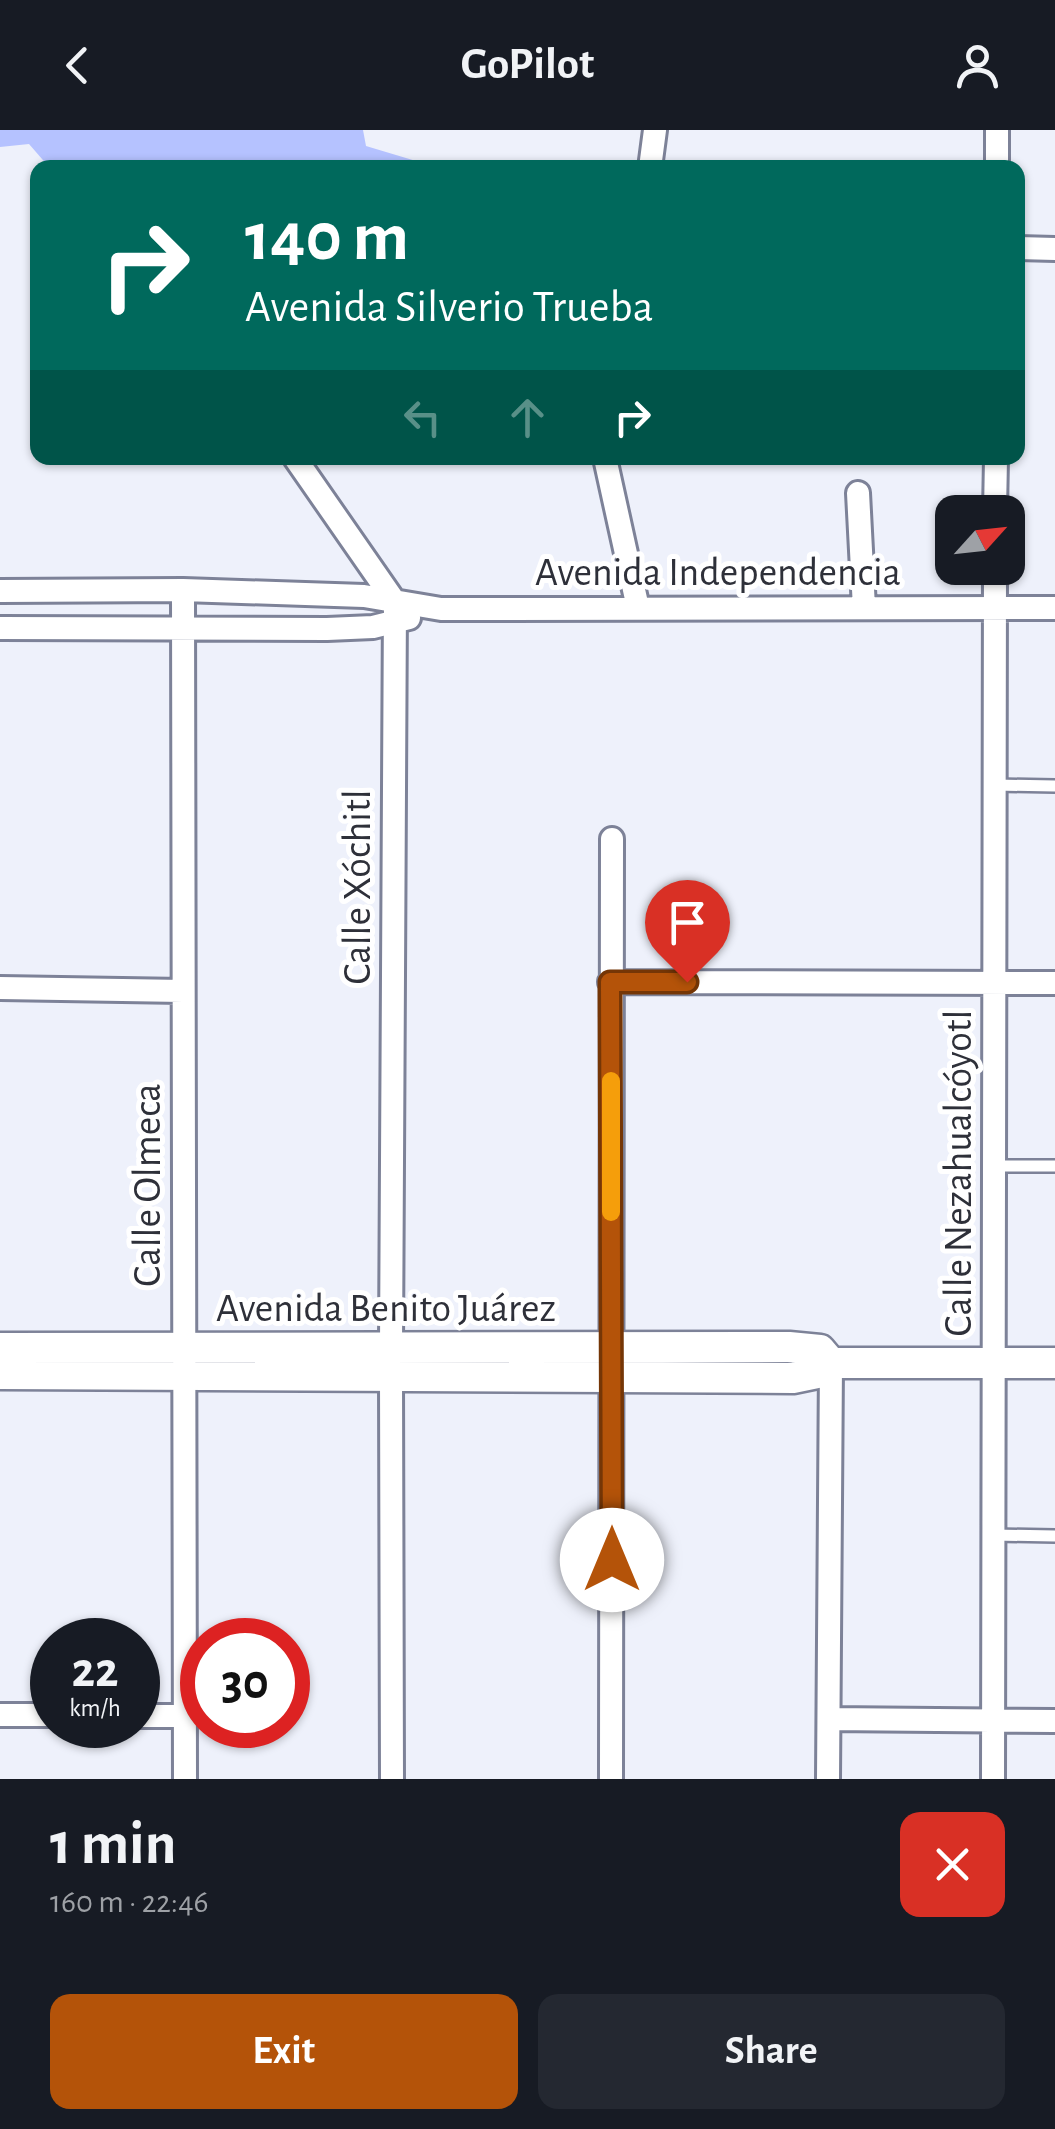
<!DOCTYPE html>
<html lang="en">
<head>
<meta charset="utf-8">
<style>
  body { margin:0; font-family:"Alegreya Sans",sans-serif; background:#242831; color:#f1f3f6; height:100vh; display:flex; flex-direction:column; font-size:38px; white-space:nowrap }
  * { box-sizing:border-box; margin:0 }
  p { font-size:32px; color:#9ea1a6 }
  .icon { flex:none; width:55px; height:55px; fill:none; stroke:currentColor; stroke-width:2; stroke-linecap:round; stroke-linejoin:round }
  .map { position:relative; height:1649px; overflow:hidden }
  .details { display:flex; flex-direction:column; background:#171b24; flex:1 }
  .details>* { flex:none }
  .top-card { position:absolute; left:30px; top:30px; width:995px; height:305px; border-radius:20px; box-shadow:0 2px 8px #0004; background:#00695c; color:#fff; overflow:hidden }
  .needle { width:65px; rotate:63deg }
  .fabs { position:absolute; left:935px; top:365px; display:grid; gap:20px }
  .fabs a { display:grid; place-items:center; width:90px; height:90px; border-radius:20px; background:#171b24; box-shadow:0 2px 8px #0004; font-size:50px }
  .speed { position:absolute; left:30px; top:1488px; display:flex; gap:20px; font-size:50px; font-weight:700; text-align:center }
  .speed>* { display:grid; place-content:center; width:130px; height:130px; border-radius:50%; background:#171b24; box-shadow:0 2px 8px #0004; line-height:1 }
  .speed small { font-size:25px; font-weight:400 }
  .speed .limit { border:15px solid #d22; background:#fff; color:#111 }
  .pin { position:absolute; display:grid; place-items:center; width:85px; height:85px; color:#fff; margin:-102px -42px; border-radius:50% 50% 50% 0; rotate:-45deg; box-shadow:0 0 10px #0007 }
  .pin .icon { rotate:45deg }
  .me { position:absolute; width:110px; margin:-55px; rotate:0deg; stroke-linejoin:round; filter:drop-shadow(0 0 8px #0008) }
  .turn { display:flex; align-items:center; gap:35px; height:210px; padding:0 50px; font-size:45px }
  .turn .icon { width:130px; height:130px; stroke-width:2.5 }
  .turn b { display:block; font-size:70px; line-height:85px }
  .lanes { display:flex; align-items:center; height:95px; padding:0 50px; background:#0003; justify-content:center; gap:50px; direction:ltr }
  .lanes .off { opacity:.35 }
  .round { display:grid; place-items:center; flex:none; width:105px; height:105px; border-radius:20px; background:#242831 }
  .headline { display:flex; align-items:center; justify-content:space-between; height:170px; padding:0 50px }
  h1 { font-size:60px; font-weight:700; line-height:75px }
  .primary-button { display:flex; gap:20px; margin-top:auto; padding:20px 50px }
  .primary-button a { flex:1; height:115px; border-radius:20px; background:#b45309; color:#fff; font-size:40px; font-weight:700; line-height:115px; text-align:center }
  .primary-button a+a { background:#242831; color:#f1f3f6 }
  header { display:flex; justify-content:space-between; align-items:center; height:130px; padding:0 50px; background:#171b24; font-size:45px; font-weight:700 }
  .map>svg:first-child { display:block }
  .green { fill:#b5c2ff }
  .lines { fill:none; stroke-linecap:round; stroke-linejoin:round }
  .lane-casing { stroke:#7d8298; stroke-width:16 }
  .street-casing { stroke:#7d8298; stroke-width:28 }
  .secondary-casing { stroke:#7d8298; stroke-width:35 }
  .lane { stroke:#fff; stroke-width:11 }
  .street { stroke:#fff; stroke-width:22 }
  .secondary { stroke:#fff; stroke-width:30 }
  .route-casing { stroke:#753606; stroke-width:25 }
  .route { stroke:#b45309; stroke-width:18 }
  .slow { stroke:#f59e0b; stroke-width:18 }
  .labels { text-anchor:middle; stroke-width:10; stroke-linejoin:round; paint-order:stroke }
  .street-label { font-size:40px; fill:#2e3039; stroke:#fff }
</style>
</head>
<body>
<header><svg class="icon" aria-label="back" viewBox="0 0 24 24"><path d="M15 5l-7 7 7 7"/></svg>GoPilot<svg class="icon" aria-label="person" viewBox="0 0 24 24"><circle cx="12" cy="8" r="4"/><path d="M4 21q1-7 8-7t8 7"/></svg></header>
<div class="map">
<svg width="1055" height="1649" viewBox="0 0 1055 1649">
  <rect width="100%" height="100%" fill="#eef1fb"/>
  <path class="green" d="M0 0H363L366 16 436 37H49L29 14 0 17Z"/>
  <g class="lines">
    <defs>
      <path id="lane" d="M995 655 1055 656
        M994 1036H1055
        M993 1405 1055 1406"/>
      <path id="street" d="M650 38 655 0
        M997 38V0
        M1018 118 1055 119
        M295 328 395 472 391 1217
        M605 328 638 478
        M858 363 864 478
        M995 382 996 328
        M183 460 185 1649
        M0 461 183 460 364 466 441 479 1055 478
        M0 498 327 499 373 497 409 488
        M610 852 1055 853
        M0 858 183 861
        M391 1247 392 1649
        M0 1585H52
        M138 1586H185
        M829 1589 1055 1591
        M611 1649 612 709
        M828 1649 831 1233
        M993 1649 995 438"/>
      <path id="secondary" d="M0 1218 789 1217 820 1220 831 1233
        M831 1233H1055
        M0 1244 793 1248 822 1242 831 1233"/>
    </defs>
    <use href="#lane" class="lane-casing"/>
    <use href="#street" class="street-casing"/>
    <use href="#secondary" class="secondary-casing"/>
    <use href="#lane" class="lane"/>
    <use href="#street" class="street"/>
    <use href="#secondary" class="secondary"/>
  </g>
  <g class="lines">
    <defs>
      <path id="route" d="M612 1430 610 852H687"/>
    </defs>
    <use href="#route" class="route-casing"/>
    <use href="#route" class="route"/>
    <path class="slow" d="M611 951V1082"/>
  </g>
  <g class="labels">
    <g class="street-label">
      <text x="718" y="455">Avenida Independencia</text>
      <text transform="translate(356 757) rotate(-90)" y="14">Calle Xóchitl</text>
      <text transform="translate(957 1043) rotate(-90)" y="14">Calle Nezahualcóyotl</text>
      <text transform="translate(146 1055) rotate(-90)" y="14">Calle Olmeca</text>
      <text x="386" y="1191">Avenida Benito Juárez</text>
    </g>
  </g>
</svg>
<div class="fabs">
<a><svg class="needle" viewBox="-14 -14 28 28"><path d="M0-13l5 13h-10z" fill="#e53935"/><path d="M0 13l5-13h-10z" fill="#9ea1a6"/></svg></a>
</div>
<div class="speed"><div>22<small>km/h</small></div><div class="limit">30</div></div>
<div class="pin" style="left:687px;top:852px;background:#d93025"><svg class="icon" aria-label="arrive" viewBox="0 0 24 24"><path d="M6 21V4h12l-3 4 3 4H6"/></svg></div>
<svg class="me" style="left:612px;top:1430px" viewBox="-20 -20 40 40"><circle r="19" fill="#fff"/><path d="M0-13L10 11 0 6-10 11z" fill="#b45309"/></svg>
<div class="top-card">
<div class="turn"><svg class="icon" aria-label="right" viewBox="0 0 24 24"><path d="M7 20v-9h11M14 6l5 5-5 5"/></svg><div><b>140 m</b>Avenida Silverio Trueba</div></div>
<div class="lanes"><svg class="icon off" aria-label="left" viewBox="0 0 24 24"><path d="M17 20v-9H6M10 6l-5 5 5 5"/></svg><svg class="icon off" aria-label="ahead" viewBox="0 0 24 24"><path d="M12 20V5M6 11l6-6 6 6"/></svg><svg class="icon" aria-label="right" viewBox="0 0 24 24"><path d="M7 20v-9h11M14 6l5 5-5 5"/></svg></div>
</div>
</div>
<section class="details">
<div class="headline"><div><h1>1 min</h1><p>160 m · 22:46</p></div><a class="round" style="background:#d93025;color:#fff"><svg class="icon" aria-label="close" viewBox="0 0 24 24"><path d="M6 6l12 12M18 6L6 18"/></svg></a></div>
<div class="primary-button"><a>Exit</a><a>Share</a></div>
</section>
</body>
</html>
